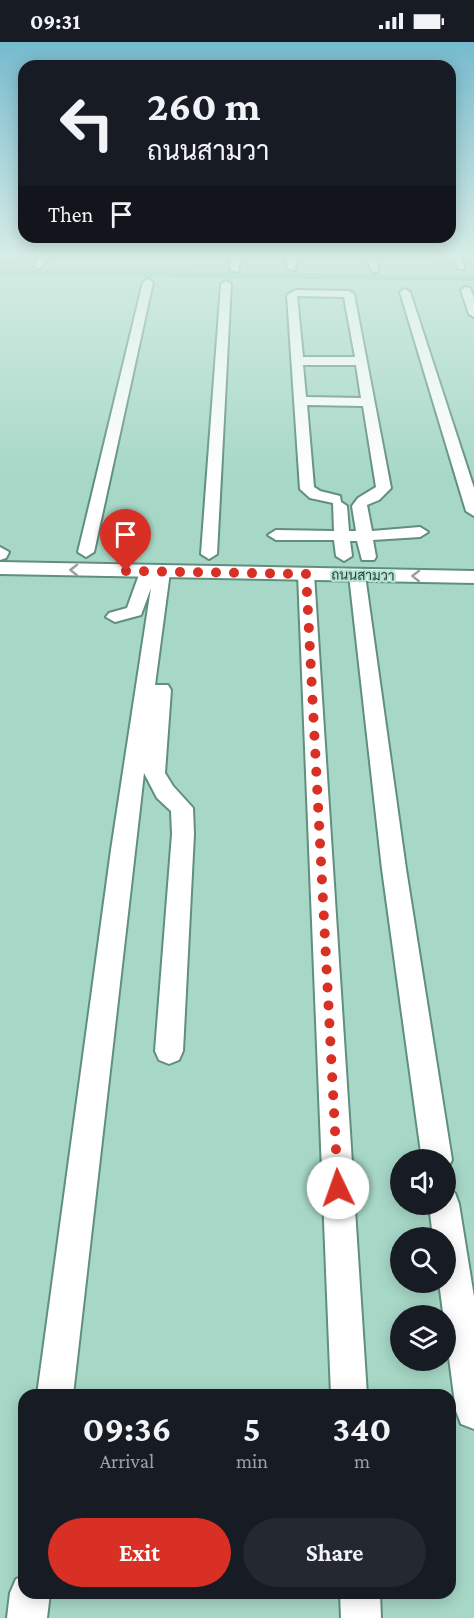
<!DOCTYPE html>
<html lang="en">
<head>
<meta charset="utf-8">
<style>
  body { margin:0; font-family:"Crimson Pro",Sarabun,serif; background:#242831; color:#f1f3f6; height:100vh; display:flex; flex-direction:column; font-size:22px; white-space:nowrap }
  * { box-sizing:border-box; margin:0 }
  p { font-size:20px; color:#9ea1a6 }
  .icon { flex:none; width:33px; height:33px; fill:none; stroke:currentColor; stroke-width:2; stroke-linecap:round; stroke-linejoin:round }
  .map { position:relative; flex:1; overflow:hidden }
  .panel { position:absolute; left:18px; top:1347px; width:438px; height:210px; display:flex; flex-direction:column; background:#171b24; border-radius:18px; box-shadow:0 3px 15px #0003 }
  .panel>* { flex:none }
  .guide { position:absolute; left:18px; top:18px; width:438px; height:183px; border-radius:18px; box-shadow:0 3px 15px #0003; background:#171b24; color:#f1f3f6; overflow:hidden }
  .buttons { position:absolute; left:390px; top:1107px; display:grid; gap:12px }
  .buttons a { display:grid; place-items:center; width:66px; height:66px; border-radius:50%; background:#171b24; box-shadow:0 3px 15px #0003; font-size:30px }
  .pin { position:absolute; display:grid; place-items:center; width:51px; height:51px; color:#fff; margin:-62px -26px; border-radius:50% 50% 50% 0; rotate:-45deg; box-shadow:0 0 6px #0007 }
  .pin .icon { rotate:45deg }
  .me { position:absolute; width:66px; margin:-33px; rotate:357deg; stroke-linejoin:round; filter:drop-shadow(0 0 4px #0008) }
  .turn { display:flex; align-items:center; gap:21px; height:126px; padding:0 30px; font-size:27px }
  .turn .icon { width:78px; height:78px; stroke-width:2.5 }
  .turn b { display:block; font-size:42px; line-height:51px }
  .then { display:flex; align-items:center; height:57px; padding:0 30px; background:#0003; gap:12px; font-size:22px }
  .eta { display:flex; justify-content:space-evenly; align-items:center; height:102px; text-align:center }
  .eta b { font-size:36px; font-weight:700; line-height:42px }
  .cta { display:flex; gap:12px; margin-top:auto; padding:12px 30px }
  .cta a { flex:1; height:69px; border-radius:36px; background:#d93025; color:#fff; font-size:24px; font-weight:700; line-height:69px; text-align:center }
  .cta a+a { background:#242831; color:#f1f3f6 }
  .status { display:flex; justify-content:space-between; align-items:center; height:42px; padding:0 30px; background:#171b24; direction:ltr }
  .status svg { height:16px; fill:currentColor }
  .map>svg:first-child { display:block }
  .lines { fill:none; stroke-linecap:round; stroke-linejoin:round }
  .canal { fill:#68c4a8; fill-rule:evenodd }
  .minor-casing { stroke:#608e7f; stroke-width:4 }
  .tertiary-casing { stroke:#608e7f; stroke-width:4 }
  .minor { fill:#fff; fill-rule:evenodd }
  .tertiary { fill:#fff; fill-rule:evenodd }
  .oneway { stroke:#96a09c }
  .route { stroke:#d93025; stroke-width:10; stroke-dasharray:0 18 }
  .labels { text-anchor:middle; stroke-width:4.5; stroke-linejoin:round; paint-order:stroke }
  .far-street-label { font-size:14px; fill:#2d413a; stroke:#b4e5d4 }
</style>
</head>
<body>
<div class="status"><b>09:31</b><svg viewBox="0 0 49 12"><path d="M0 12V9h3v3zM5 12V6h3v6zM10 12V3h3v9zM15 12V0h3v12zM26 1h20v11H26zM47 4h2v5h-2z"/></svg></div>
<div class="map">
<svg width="474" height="1576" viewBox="0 0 474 1576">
  <rect width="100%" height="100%" fill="#a7d8c7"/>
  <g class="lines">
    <path class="canal" d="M0 227 474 233V239L0 233Z"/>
    <defs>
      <path id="minor" d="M40 214H50L39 227 34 224Z
        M231 214H241L238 230 230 228Z
        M286 214H296L295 228 287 226Z
        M367 214H377L378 230H372Z
        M451 214H461L465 227H459Z
        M148 237 153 240 94 510 86 515 78 510 143 240Z
        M226 239 231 242 217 512 209 517 201 512 221 242Z
        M466 245 470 246 474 256V275L469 272 461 248Z
        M405 247 410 250 474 446V474L466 469 400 250Z
        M296 248 349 249 354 252 391 446 379 458 367 463 372 489 420 485 428 490 420 495 373 498 376 515 374 518H362L357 499H350L352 514 344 519 336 514 334 498H276L268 493 276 488 334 489 333 461 310 456 300 447 287 253ZM297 254 344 255 355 315H303ZM303 323H356L361 356 306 355ZM307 363 363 364 376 445 358 456 352 464 356 489H349L347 464 341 460 340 454 320 449 314 445Z
        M0 505 9 510 6 516 0 518Z
        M148 525 155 528 162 525 170 530 155 643H168L171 648 165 731 173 744 193 766 194 792 183 1009 179 1018 169 1022 159 1018 155 1009 172 792 171 769 157 756 144 731 73 1353H37L111 808 151 546 141 573 115 580 106 575 109 571 127 566 140 530Z
        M306 527 314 532 367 1353H331L298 532Z
        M357 528 365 533 406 827 452 1118 446 1129V1118H422L382 827 349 533Z
        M446 1147 455 1151 459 1162 474 1255V1387L461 1382 456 1369 439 1240H446V1196H433L429 1162H446Z
        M24 1534V1551H50L47 1576H7L10 1551 16 1537Z
        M340 1551H380L381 1576H341Z"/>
      <path id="tertiary" d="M0 520 474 529V541L0 532Z"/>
    </defs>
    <use href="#minor" class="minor-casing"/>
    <use href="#tertiary" class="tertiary-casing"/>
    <use href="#minor" class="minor"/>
    <use href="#tertiary" class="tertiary"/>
  </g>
  <defs><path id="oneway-chevron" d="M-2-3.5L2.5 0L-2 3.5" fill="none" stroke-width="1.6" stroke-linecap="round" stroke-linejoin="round" transform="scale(1.5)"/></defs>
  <g class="oneway">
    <use href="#oneway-chevron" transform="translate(74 528) rotate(-179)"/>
    <use href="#oneway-chevron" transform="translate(416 534) rotate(-179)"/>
  </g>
  <linearGradient id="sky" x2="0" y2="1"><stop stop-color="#75bace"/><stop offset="0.49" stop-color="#d7ede6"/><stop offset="1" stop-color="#d7ede6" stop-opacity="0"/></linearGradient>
  <rect width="474" height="435" fill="url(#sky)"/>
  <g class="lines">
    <path class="route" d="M126 529 306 532 338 1146"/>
  </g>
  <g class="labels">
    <g class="far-street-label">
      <text transform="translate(363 533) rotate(1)" y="5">ถนนสามวา</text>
    </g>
  </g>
</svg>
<div class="buttons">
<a><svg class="icon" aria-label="sound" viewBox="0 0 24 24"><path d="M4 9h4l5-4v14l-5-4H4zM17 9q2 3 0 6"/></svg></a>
<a><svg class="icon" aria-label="search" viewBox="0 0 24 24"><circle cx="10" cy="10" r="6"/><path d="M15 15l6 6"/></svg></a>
<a><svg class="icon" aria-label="layers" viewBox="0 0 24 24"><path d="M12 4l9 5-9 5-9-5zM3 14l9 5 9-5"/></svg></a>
</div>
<div class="pin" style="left:126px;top:529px;background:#d93025"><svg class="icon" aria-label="arrive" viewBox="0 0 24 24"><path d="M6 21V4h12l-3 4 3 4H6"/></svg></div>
<svg class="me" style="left:338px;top:1146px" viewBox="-20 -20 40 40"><circle r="19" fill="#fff"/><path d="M0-13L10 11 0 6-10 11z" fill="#d93025"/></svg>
<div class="guide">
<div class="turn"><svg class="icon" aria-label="left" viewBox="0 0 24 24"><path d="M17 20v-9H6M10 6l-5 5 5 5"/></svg><div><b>260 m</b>ถนนสามวา</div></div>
<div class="then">Then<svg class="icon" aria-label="arrive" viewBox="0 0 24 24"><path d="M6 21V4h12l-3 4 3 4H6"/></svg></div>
</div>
<section class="panel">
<div class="eta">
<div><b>09:36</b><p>Arrival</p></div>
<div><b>5</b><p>min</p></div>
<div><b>340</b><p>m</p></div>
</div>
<div class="cta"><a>Exit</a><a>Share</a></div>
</section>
</div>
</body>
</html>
